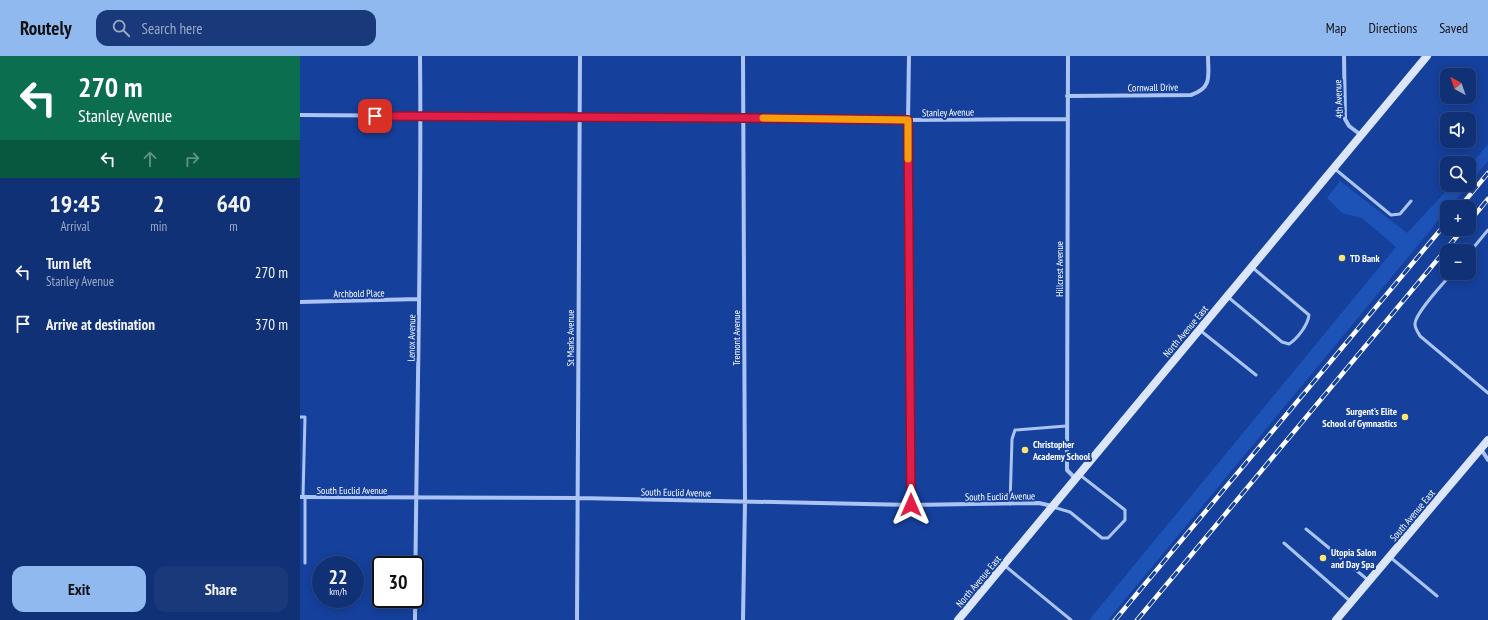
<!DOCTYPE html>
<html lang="en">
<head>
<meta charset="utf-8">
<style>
  body { margin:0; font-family:"PT Sans Narrow",sans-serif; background:#19397b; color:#f1f3f6; height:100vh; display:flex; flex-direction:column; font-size:15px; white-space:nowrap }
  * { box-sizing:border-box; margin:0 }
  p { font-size:13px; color:#9ca9c5 }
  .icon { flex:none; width:22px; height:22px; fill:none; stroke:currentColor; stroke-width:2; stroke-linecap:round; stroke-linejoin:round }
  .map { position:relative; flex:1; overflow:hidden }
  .drawer { display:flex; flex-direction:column; background:#103176; width:300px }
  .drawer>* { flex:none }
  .top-card { background:#0b6e4f; color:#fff; overflow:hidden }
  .needle { width:26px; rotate:320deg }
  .buttons { position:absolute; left:1140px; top:12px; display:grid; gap:8px }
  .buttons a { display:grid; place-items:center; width:36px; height:36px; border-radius:8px; background:#103176; box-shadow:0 2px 10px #0003,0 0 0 1px #304c88; font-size:20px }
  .speed { position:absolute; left:12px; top:500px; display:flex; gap:8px; font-size:20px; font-weight:700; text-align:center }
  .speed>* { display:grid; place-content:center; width:52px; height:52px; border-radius:50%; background:#103176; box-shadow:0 2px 10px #0003,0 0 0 1px #304c88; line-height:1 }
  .speed small { font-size:10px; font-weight:400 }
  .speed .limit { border:2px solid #111; border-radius:6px; background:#fff; color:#111 }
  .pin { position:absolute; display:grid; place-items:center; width:34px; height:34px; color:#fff; margin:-17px; border-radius:8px; box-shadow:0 2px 6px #0006 }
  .me { position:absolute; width:44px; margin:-22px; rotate:0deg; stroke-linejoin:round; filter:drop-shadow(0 0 3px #0008) }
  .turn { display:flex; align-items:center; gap:14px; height:84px; padding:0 12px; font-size:18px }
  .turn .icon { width:52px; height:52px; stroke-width:2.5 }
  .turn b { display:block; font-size:28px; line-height:34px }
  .lanes { display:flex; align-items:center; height:38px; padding:0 12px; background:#0003; justify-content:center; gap:20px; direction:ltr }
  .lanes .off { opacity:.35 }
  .eta { display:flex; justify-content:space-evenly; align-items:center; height:68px; text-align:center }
  .eta b { font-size:24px; font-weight:700; line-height:28px }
  .primary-button { display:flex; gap:8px; margin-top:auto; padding:8px 12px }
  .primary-button a { flex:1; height:46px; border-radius:12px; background:#90b9f0; color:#111; font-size:16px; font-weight:700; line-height:46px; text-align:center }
  .primary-button a+a { background:#19397b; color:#f1f3f6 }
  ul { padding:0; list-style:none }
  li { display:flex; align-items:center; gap:12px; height:52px; padding:0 12px }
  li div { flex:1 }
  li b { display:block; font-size:15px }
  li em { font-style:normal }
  header { display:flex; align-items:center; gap:24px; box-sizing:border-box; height:56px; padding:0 20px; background:#90b9f0; color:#111 }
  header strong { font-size:19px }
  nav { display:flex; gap:22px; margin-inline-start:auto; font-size:14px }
  .search { width:280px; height:36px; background:#19397b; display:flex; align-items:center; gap:10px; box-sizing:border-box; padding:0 14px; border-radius:12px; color:#9ca9c5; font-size:15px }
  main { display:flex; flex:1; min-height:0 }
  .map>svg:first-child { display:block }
  .green { fill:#1d52b7 }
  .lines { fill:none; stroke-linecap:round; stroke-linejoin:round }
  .lane { stroke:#abc4f3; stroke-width:3 }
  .street { stroke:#abc4f3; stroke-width:4 }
  .secondary { stroke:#dbe6fd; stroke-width:8 }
  .rail-casing { stroke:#fff; stroke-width:4.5 }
  .rail { stroke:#15419d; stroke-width:3; stroke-dasharray:9; stroke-linecap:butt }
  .route-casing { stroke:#92132f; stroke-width:10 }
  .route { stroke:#e11d48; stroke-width:7 }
  .slow { stroke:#f59e0b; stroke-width:7 }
  .poi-dot { fill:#ffe56e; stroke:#15419d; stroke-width:1.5 }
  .labels { text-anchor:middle; stroke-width:4; stroke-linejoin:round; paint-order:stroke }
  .street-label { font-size:10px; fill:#fff; stroke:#15419d }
  .poi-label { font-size:10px; font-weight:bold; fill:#fff; stroke:#15419d; text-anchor:start }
</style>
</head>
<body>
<header>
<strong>Routely</strong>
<div class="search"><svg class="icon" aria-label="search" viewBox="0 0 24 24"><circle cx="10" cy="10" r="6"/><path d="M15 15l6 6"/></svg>Search here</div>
<nav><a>Map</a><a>Directions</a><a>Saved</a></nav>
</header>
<main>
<section class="drawer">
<div class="top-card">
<div class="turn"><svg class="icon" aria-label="left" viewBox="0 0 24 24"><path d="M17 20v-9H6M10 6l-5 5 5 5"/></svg><div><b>270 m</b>Stanley Avenue</div></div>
<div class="lanes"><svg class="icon" aria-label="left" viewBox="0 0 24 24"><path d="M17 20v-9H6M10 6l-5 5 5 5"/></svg><svg class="icon off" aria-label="ahead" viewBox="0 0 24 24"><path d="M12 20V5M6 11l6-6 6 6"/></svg><svg class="icon off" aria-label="right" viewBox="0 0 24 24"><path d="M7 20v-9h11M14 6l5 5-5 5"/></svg></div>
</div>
<div class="eta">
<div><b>19:45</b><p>Arrival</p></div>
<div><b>2</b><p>min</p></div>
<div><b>640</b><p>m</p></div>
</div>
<ul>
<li><svg class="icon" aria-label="left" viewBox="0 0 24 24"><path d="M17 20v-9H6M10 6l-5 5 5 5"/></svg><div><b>Turn left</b><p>Stanley Avenue</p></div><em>270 m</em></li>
<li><svg class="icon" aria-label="arrive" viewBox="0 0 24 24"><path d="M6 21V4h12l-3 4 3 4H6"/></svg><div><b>Arrive at destination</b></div><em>370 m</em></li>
</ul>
<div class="primary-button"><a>Exit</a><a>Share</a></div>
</section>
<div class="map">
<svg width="1188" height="564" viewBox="0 0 1188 564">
  <rect width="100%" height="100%" fill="#15419d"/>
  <path class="green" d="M1188 88V105L1169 128V111Z
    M1040 125 1107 177 1152 129H1168L1150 151H1147V154L808 564H789L1096 191 1062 162 1042 157 1027 142Z"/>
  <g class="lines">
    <path class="lane" d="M1035 113 1091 159 1100 158 1111 145
      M1169 197 1188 174
      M1152 217C1144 227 1115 257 1115 268 1115 273 1118 276 1120 280L1188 337
      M928 241 982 286 989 288C997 283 1008 269 1009 259L953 212
      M901 275 956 319
      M0 361H5L3 441
      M710 448 712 383 715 374 766 370
      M753 451 770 456 802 482H808L825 464V454L780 419
      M1006 473 1068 524
      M984 487 1050 545
      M1090 501 1137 540
      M5 507V441
      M704 509 771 564"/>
    <path class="street" d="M609 0 608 64 611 449
      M768 0 767 414 775 422
      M1044 0 1045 63 1049 70 1061 79
      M767 40 891 39C913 32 908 19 908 0
      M0 59 443 62 608 64 768 63
      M0 246 119 243
      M1181 393 1188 404
      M0 441 278 442 611 449 739 447 752 450
      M115 564C116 376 122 188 120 0
      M277 564 280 0
      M443 564 445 446 443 0"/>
    <path class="secondary" d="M658 564 1127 0
      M1036 564 1188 384"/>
    <defs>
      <path id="rail" d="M1160 151 1188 117
        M1169 166 1188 143
        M815 564 1147 166
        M837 564 1163 173"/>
    </defs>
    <use href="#rail" class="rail-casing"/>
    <use href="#rail" class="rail"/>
  </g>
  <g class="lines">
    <defs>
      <path id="route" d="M75 60 443 62 608 64 611 449"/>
    </defs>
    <use href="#route" class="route-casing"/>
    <use href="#route" class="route"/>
    <path class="slow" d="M463 62 608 64V103"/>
  </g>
  <g class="poi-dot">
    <circle cx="1042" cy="202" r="4"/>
    <circle cx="1105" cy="361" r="4"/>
    <circle cx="725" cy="394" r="4"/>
    <circle cx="1023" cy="502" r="4"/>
  </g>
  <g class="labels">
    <g class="street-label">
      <text transform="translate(853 31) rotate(-1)" y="4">Cornwall Drive</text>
      <text transform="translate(1038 43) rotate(-93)" y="4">4th Avenue</text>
      <text transform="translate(648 56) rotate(-1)" y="4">Stanley Avenue</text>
      <text transform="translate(759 213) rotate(-90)" y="4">Hillcrest Avenue</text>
      <text transform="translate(59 237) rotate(-1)" y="4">Archbold Place</text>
      <text transform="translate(885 275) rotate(-50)" y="4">North Avenue East</text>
      <text transform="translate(111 282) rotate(-89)" y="4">Lenox Avenue</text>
      <text transform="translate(270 282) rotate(-90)" y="4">St Marks Avenue</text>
      <text transform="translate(436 282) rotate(-90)" y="4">Tremont Avenue</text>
      <text x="52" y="438">South Euclid Avenue</text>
      <text transform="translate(376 436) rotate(1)" y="4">South Euclid Avenue</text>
      <text transform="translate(700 440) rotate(-1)" y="4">South Euclid Avenue</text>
      <text transform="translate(1112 459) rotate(-50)" y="4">South Avenue East</text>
      <text transform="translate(678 525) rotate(-50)" y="4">North Avenue East</text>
    </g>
    <g class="poi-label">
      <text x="1050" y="206">TD Bank</text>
      <text x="1097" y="359" text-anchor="end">Surgent's Elite<tspan x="1097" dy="12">School of Gymnastics</tspan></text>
      <text x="733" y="392">Christopher<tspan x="733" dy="12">Academy School</tspan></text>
      <text x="1031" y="500">Utopia Salon<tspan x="1031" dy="12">and Day Spa</tspan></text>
    </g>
  </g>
</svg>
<div class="buttons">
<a><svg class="needle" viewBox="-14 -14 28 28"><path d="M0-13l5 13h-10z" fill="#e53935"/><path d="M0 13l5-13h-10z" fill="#9ca9c5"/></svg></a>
<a><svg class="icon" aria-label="sound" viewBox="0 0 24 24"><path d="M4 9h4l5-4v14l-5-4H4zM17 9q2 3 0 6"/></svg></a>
<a><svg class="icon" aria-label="search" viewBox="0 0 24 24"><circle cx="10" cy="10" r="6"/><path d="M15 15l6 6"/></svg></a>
<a>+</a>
<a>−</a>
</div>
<div class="speed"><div>22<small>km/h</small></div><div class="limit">30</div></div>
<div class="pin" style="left:75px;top:60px;background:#d93025"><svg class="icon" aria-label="arrive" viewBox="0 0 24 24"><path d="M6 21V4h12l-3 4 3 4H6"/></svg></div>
<svg class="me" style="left:611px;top:449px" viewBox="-20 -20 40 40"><path d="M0-17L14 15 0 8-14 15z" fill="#e11d48" stroke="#fff" stroke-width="4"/></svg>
</div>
</main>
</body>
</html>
